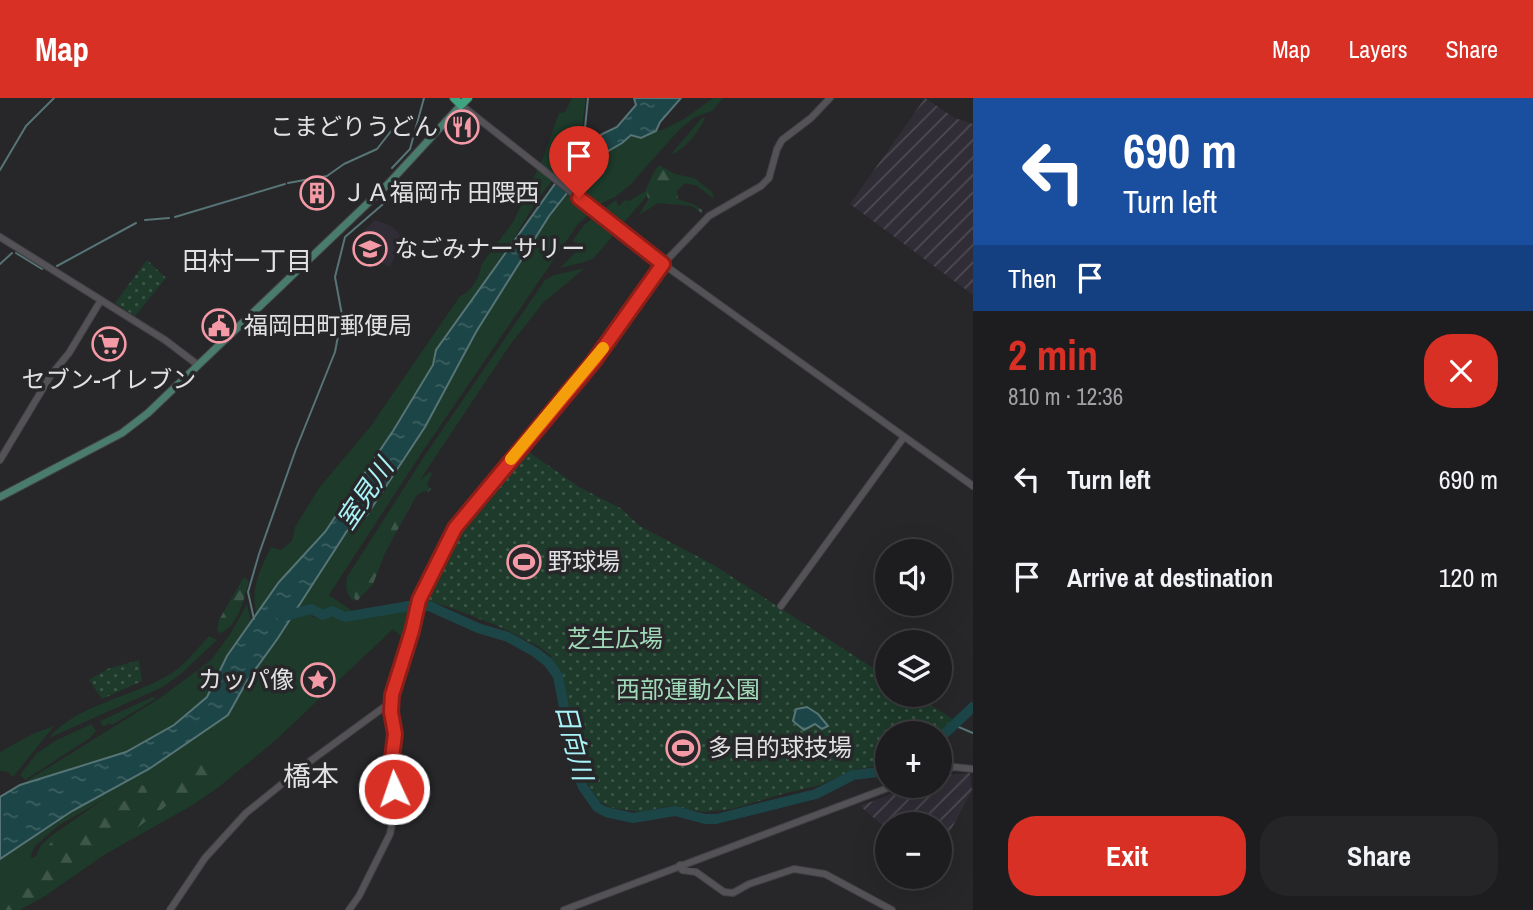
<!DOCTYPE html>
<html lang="en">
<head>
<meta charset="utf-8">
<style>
  body { margin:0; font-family:"Archivo Narrow","Noto Sans JP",sans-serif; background:#252528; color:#f1f3f6; height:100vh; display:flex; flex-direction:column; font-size:26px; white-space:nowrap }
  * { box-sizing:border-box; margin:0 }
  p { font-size:23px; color:#a0a1a4 }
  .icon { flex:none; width:38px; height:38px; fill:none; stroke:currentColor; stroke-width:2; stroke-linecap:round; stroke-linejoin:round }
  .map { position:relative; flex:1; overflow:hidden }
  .drawer { display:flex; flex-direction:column; background:#1d1c1f; width:560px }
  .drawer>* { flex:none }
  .top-card { background:#1a4fa0; color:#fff; overflow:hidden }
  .tools { position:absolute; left:875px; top:441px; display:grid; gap:14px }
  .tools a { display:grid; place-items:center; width:77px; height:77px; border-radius:50%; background:#1d1c1f; box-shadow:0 7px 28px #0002,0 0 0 2px #3b3a3d; font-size:35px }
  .pin { position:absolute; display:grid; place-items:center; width:60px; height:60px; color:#fff; margin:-72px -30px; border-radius:50% 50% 50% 0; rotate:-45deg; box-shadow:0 0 7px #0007 }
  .pin .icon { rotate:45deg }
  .me { position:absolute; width:77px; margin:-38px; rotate:357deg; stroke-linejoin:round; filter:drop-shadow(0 0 5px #0008) }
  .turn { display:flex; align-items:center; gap:24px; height:147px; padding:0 35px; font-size:32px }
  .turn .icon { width:91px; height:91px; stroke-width:2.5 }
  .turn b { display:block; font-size:49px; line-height:60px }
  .then { display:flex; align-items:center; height:66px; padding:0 35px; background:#0003; gap:14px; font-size:26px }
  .round { display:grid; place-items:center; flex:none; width:74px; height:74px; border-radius:28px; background:#252528 }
  .head { display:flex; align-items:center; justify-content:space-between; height:119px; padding:0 35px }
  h1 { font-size:42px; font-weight:700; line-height:52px; color:#d93025 }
  .button { display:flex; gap:14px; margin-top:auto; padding:14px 35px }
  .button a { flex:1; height:80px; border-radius:28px; background:#d93025; color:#fff; font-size:28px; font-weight:700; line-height:80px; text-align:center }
  .button a+a { background:#252528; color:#f1f3f6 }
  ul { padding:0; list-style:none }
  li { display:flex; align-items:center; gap:21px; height:98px; padding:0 35px }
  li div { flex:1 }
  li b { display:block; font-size:26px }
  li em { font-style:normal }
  header { display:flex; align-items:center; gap:42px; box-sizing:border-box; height:98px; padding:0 35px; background:#d93025; color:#fff }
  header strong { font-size:33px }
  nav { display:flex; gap:38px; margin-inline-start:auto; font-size:24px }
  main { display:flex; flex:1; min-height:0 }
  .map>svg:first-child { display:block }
  .built { fill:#302d36 }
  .industrial { fill:url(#industrial-furrows) }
  .green { fill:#1d3a2a; fill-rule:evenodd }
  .forest { fill:url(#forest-firs) }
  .park { fill:url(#park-dots) }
  .water { fill:url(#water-ripples); stroke:#577476; stroke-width:2 }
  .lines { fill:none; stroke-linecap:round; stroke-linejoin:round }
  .stream { stroke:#577476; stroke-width:2 }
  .river { stroke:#1c4547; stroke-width:10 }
  .tertiary-casing { stroke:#424144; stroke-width:8 }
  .secondary-casing { stroke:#424144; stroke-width:9 }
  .primary-casing { stroke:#424144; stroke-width:10 }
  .tertiary { stroke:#545257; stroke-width:6 }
  .secondary { stroke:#497c6c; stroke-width:7 }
  .primary { stroke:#3ea580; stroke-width:8 }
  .route-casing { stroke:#8d1f18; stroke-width:18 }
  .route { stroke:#d93025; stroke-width:12 }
  .slow { stroke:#f59e0b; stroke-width:12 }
  .labels { text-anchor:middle; stroke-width:7; stroke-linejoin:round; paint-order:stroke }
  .poi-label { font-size:24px; fill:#e1e1e3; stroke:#272629; text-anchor:start }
  .park-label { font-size:24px; fill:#a0d9b8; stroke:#272629 }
  .neighbourhood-label { font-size:26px; fill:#e1e1e3; stroke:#272629 }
  .water-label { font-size:26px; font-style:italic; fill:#a7f3f8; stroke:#272629 }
  .quarter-label { font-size:28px; fill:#e1e1e3; stroke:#272629 }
</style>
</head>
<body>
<header>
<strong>Map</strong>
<nav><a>Map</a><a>Layers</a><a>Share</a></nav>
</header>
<main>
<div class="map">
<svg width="973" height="812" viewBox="0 0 973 812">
  <defs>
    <pattern id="industrial-furrows" width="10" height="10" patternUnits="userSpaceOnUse" patternTransform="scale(1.75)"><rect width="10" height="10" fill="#302d36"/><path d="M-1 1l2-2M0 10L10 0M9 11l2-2" fill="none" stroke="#4e4b53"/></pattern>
    <pattern id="forest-firs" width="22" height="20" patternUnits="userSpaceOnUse" patternTransform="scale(1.75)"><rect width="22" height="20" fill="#1d3a2a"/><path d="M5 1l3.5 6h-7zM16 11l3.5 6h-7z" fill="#3e5649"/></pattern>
    <pattern id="park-dots" width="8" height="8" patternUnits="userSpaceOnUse" patternTransform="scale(1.75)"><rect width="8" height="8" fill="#1d3a2a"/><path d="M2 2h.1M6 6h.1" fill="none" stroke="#3e5649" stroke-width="1.8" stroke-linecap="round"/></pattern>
    <pattern id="water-ripples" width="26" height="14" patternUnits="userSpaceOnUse" patternTransform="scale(1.75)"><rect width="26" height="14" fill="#1c4547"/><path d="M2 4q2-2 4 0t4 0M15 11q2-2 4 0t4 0" fill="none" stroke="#3d6061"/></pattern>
  </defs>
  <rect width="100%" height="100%" fill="#272629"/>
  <path class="built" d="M375 122 391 128 403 139 390 169 351 150 353 143Z"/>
  <path class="industrial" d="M925 0 955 20 973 26V197L850 106Z
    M970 675 972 692 943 747H940V726H887V731L860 708 912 688H940V678Z"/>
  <path class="green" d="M572 0H586L583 22 584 48 569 61 538 101 511 145 436 252 433 264 437 268 329 432 257 520C250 490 258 476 271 449L281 452 292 443 295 429 319 390 370 329 460 198C471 194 480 180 481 167L513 124 543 60 559 15 565 14Z
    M713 0H723L712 13 695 19 680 31 631 86 615 99 602 105 578 126 419 359 329 497 354 514 344 516 331 510 323 514 310 509 293 512 546 118 590 61 631 34 641 37 662 32 684 21Z
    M647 92 650 94 594 160 585 164 560 170 580 150 573 142 584 127 613 104 616 102 619 108 625 102 629 103Z
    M585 170 544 204 510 247 424 376 353 503C346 495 345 489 347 479L423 360 545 182 554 177Z
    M247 506 252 527 209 600 177 628 127 657 20 687 160 600 211 562 230 536Z
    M399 511H411L412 523 401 554V538L393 531 277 641 219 689 191 708 104 757 45 798 20 812H0V756L245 581 289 520 310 515 314 520C329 516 340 522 354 521 368 520 385 514 399 511ZM104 701 52 737 41 747 36 758 30 761 34 749 58 728Z
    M209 538 217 542 182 575 163 589 49 640C76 607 128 600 165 579 184 569 194 554 209 538Z
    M152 599 157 600 112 627 110 625 103 629 100 623Z
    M91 626 96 633 90 640 25 682 20 677 37 655 55 643Z
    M54 628 13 679 8 674 0 673V654L32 636Z"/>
  <path class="forest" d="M702 20H705C699 35 687 47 674 56L672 55Z
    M659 67 675 76 694 80 712 94 714 101 697 88 685 85 677 93 678 101 695 107 702 112V115L691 108 658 105 639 117 648 102 646 91C650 83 653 74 659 67Z
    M430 374 432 375 427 387 431 391 428 394 424 393 416 398 385 455 373 486 357 503 354 500C357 486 373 464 380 452 394 429 408 389 430 374Z
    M244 479 249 483C244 500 238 531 219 535L217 532 219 522Z
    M209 659H213L216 662V675L183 703 166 708 137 730 131 723 120 728 105 748 90 752 71 769H64L49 794 17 812H0V804L9 802 40 782 38 778C41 766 49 760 48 748L53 742 74 732 91 739 97 734 96 731H80C82 720 94 718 101 711H109L130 700 128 696 137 685 144 688 148 696Z"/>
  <path class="park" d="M147 162 166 180 135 218 115 205Z
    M526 352 579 389 620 410 640 428 712 466 887 579V597H915L953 621 939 635H887V667L856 671 820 687 782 696 732 711 704 714 670 708 640 714 613 710 598 703 583 677 562 577 550 557 538 548 498 528 446 508 426 503 428 495 458 435Z
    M139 562 142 583 102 601 89 582 107 571Z"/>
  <path class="water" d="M634 0H681L660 24 656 33 641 40 631 37 622 45 593 62 549 118 476 234 425 329 367 417 347 433 278 540 247 583 228 617 149 671 72 713 0 761V699L20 687 126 654 174 627 207 599 227 558 279 484 325 434 393 333 433 267 436 252 572 62 602 36 617 29 636 7Z
    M807 609 818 616 828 628 822 631 815 626 804 632 793 623 796 611Z"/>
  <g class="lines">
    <path class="stream" d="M587 48 585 30 588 0
      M392 70 410 51 424 0
      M0 72 26 28 54 0
      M288 85 327 78 344 66 377 51 395 28
      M175 119 285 86
      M145 122 169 120
      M16 155 42 171
      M0 166 12 155
      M57 168 136 125
      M254 521 248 494 259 456 296 351 335 254 342 217 335 179 345 139 397 94 399 89
      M954 627 973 635"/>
    <path class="river" d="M282 519 311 511 323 517 332 513 345 519 409 508H429L478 530 508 539 535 554 548 564 558 578 576 671 583 689 597 709 606 714 633 720 675 713 705 721H716L816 696 853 677 887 673
      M940 640 973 609"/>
    <defs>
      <path id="tertiary" d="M461 7 663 166 973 388
        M0 139 165 242 198 267
        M0 362 51 277 69 255 101 202
        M781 508 904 339
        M940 672 954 669 973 671
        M680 767 682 772 696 774 724 794 733 795 749 786 794 771 825 776 892 812
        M170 812 205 760 246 715 309 664 391 604 413 533 419 502 455 430 594 263 663 166 709 118 761 88 769 80 777 51 782 42 811 20 830 0
        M349 812 359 798 390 736 394 716V691L390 675 395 636 391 604
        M564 812 893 688"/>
      <path id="secondary" d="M0 399 122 335 148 315 389 85 461 7"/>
      <path id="primary" d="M454 0 461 7 468 0"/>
    </defs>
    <use href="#tertiary" class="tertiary-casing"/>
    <use href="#secondary" class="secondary-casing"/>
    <use href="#primary" class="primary-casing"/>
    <use href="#tertiary" class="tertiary"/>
    <use href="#secondary" class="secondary"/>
    <use href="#primary" class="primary"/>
  </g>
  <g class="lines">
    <defs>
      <path id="route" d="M394 691 390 675 395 636 391 614 392 597 412 533 419 502 455 430 594 263 663 166 579 100"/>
    </defs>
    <use href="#route" class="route-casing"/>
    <use href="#route" class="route"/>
    <path class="slow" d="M511 361 603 250"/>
  </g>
  <defs>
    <symbol id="restaurant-ring" viewBox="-11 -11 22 22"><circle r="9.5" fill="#272629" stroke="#f49aa6" stroke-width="1.5"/><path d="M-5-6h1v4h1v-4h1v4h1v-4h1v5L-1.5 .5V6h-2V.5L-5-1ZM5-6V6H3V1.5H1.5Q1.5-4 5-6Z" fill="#f49aa6"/></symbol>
    <symbol id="building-ring" viewBox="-11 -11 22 22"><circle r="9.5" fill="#272629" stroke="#f49aa6" stroke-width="1.5"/><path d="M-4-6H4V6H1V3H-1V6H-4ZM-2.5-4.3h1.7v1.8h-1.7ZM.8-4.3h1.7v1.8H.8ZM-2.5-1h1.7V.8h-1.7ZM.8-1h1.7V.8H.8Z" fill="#f49aa6"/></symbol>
    <symbol id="school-ring" viewBox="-11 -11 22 22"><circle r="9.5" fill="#272629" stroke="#f49aa6" stroke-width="1.5"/><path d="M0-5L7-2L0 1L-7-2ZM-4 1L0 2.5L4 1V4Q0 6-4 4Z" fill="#f49aa6"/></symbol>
    <symbol id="civic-ring" viewBox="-11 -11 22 22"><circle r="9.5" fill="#272629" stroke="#f49aa6" stroke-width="1.5"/><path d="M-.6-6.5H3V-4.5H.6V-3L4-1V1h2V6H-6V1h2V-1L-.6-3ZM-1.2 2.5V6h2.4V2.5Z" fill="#f49aa6"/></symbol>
    <symbol id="supermarket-ring" viewBox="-11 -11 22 22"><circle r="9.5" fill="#272629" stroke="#f49aa6" stroke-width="1.5"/><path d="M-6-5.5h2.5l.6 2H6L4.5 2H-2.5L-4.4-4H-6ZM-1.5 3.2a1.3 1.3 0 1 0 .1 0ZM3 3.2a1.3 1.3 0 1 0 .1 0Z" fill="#f49aa6"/></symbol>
    <symbol id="stadium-ring" viewBox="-11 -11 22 22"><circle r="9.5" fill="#272629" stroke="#f49aa6" stroke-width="1.5"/><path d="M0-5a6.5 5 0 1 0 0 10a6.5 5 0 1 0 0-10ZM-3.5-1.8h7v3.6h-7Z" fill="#f49aa6"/></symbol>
    <symbol id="sight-ring" viewBox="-11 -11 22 22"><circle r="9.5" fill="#272629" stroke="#f49aa6" stroke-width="1.5"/><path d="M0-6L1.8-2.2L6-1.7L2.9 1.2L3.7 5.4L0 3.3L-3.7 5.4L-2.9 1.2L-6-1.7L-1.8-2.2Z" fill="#f49aa6"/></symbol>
  </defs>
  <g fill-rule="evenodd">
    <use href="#restaurant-ring" x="443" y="10" width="38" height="38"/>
    <use href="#building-ring" x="298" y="76" width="38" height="38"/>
    <use href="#school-ring" x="351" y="132" width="38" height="38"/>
    <use href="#civic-ring" x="200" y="209" width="38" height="38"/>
    <use href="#supermarket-ring" x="90" y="227" width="38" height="38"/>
    <use href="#stadium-ring" x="505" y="445" width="38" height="38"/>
    <use href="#sight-ring" x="299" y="563" width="38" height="38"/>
    <use href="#stadium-ring" x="664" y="631" width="38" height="38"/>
  </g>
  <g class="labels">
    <g class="poi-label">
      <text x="438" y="37" text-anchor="end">こまどりうどん</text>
      <text x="342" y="103">ＪＡ福岡市 田隈西</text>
      <text x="394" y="159">なごみナーサリー</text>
      <text x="244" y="236">福岡田町郵便局</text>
      <text x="109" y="290" text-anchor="middle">セブン-イレブン</text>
      <text x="548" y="472">野球場</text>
      <text x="294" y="590" text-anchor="end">カッパ像</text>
      <text x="708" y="658">多目的球技場</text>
    </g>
    <g class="park-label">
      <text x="615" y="549">芝生広場</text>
      <text x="688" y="600">西部運動公園</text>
    </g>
    <g class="neighbourhood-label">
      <text x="247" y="172">田村一丁目</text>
    </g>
    <g class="water-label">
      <text transform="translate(365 396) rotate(-56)" y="9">室見川</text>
      <text transform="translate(574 644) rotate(76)" y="9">日向川</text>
    </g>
    <g class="quarter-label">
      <text x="311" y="688">橋本</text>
    </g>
  </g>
</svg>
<div class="tools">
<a><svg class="icon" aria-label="sound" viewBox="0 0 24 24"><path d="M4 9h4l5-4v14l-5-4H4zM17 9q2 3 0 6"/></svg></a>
<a><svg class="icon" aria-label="layers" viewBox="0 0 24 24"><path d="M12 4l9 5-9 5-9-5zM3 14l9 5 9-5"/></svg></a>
<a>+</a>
<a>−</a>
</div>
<div class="pin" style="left:579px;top:100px;background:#d93025"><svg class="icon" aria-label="arrive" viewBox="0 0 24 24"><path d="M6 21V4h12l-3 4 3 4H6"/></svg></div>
<svg class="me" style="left:394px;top:691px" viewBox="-20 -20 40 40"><circle r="17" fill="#d93025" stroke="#fff" stroke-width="3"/><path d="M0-11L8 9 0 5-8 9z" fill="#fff"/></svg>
</div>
<section class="drawer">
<div class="top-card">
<div class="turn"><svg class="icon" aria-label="left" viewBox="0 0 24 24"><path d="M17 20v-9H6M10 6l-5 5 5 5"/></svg><div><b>690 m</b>Turn left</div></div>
<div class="then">Then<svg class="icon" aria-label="arrive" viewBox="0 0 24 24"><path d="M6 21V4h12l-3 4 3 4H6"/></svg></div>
</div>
<div class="head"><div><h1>2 min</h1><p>810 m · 12:36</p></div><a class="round" style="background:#d93025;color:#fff"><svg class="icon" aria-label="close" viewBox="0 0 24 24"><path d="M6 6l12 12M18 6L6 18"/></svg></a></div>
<ul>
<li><svg class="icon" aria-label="left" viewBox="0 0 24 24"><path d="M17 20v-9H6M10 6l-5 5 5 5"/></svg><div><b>Turn left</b></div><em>690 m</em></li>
<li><svg class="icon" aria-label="arrive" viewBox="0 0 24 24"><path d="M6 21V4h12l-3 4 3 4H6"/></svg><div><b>Arrive at destination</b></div><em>120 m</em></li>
</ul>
<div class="button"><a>Exit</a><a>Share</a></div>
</section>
</main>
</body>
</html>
